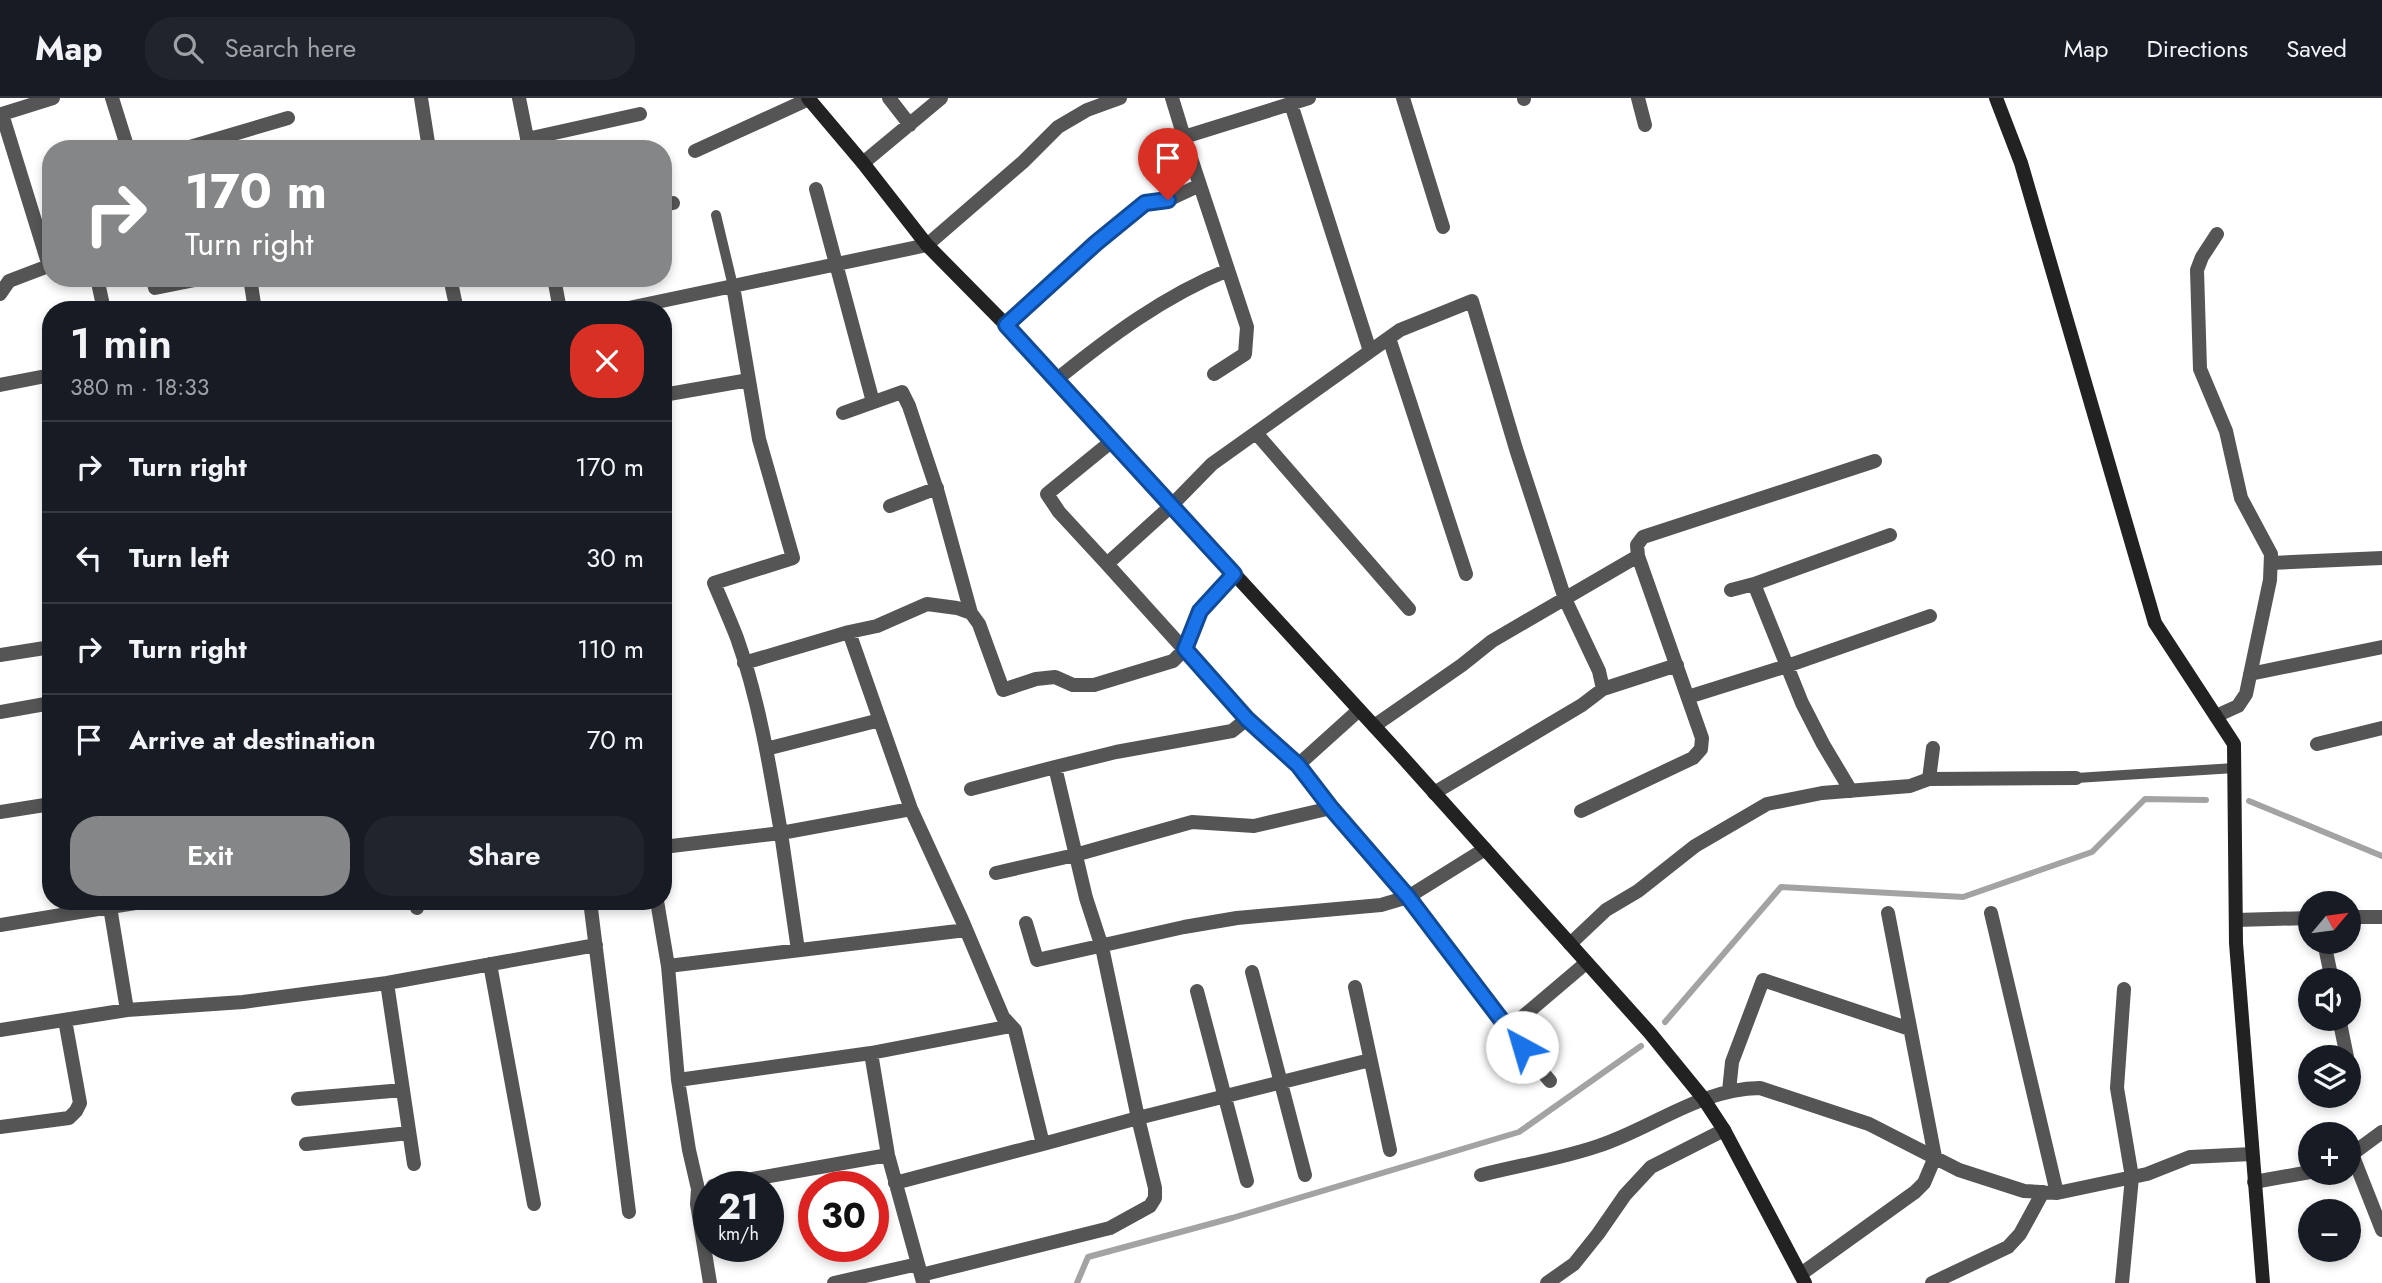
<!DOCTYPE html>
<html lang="en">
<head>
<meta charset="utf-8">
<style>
  body { margin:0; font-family:Jost,sans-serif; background:#20242c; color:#f1f3f6; height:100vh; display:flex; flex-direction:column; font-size:26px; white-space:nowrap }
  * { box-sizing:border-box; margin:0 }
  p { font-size:23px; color:#9ea1a6 }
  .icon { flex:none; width:38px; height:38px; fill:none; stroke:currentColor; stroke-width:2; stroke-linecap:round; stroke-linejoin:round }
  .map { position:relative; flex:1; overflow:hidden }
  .side { position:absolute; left:42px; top:203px; width:630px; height:609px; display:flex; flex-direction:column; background:#171b24; border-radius:28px; box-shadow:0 4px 10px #0003 }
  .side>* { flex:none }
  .top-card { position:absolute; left:42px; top:42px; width:630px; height:147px; border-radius:28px; box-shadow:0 4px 10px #0003; background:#858687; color:#fff; overflow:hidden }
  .needle { width:46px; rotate:61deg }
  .tools { position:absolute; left:2298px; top:793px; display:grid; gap:14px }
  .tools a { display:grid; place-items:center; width:63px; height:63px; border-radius:50%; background:#171b24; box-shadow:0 4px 10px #0003; font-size:35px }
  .speed { position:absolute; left:693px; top:1073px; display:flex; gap:14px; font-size:35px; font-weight:700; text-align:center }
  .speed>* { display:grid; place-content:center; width:91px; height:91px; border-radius:50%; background:#171b24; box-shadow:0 4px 10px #0003; line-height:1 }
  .speed small { font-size:18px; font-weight:400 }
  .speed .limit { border:10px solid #d22; background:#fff; color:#111 }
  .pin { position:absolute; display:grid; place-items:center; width:60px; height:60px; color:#fff; margin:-72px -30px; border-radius:50% 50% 50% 0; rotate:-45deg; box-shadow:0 0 7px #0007 }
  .pin .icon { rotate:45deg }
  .me { position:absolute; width:77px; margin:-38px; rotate:321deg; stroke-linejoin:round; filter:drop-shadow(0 0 5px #0008) }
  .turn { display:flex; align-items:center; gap:24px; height:147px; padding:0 28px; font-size:32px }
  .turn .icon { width:91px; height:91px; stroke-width:2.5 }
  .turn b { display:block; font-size:49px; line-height:60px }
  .round { display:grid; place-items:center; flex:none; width:74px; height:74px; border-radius:28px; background:#20242c }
  .overview { display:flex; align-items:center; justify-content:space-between; height:119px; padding:0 28px }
  h1 { font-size:42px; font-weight:600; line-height:52px }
  .primary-button { display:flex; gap:14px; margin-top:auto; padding:14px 28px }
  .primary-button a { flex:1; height:80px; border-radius:28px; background:#858687; color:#fff; font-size:28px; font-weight:600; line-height:80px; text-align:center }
  .primary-button a+a { background:#20242c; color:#f1f3f6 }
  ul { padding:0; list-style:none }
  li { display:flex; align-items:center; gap:21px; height:91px; padding:0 28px; border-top:2px solid #363941 }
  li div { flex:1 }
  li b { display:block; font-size:26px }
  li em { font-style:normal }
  header { display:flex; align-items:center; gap:42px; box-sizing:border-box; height:98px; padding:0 35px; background:#171b24; border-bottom:2px solid #363941 }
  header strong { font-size:33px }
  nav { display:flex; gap:38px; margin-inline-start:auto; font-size:24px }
  .search { width:490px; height:63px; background:#20242c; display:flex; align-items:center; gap:18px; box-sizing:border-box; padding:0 24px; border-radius:28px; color:#9ea1a6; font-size:26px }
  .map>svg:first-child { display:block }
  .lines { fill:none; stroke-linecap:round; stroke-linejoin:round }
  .stream { stroke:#a3a3a3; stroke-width:6 }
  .lane { stroke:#555; stroke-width:10 }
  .street { stroke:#555; stroke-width:14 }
  .secondary { stroke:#222; stroke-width:14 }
  .route-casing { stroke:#114b97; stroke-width:18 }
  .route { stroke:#1a73e8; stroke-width:12 }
</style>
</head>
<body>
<header>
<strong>Map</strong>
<div class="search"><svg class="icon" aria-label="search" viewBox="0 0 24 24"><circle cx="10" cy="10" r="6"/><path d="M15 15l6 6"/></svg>Search here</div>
<nav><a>Map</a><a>Directions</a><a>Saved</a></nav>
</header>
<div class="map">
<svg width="2382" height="1185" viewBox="0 0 2382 1185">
  <rect width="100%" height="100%" fill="#fff"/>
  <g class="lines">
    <path class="stream" d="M2249 703 2382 758
      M1665 924 1781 789 1963 799 2092 754 2145 701 2206 702
      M1077 1185 1088 1159 1232 1120 1519 1034 1641 948"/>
    <path class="lane" d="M716 117 733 188
      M2076 680 2235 670"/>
    <path class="street" d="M112 0 128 51
      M421 0 429 51
      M519 0 529 50
      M889 0 910 27
      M1172 0 1184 39 1309 0
      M1403 0 1443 129
      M1524 0V1
      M1638 0 1645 27
      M1291 6 1370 253
      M1184 39 1247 229 1245 256 1214 276
      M527 41 640 16
      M183 51 288 20
      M695 53 809 1
      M863 65 941 0
      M816 91 873 304
      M663 107 673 105
      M49 168 2 16 53 0
      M97 180 104 212
      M153 180 155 190 205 180
      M250 180 255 212
      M450 180 457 212
      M554 180 560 212
      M733 188 927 147 1023 64 1058 29 1087 12 1120 0
      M0 196 9 183 51 167
      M619 212 733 188 759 341 793 460 714 485C722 504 730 522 737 540 759 602 770 670 781 735L663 749
      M1006 227 1096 145 1145 105 1168 102 1200 87
      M1389 240 1466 476
      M1056 282C1109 239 1164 198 1228 172
      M0 287 51 277
      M663 297 749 282
      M843 315 902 294 909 308 938 395 971 515
      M1256 335 1409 511
      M1112 343 1047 396 1059 414 1107 466 1171 408 1212 366 1400 232 1472 203 1516 351 1565 501 1599 573 1603 591 1582 607 1434 695
      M890 408 937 390
      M2271 465 2382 460
      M1107 466 1247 621
      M1754 486 1890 437
      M1731 492 1754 486 1802 605 1823 646 1851 693
      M849 534 877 528 927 506 957 510 971 515 979 526 1003 592 1036 581 1055 579 1073 587H1094L1173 563 1185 551 1200 513 1234 476
      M0 557 51 549
      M744 565 849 534 911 711
      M2250 576 2382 549
      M1603 591 1677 567
      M1688 599 1787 568 1930 518
      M1359 612 1298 667 1247 621 1232 633 1116 654 1055 669 1086 800 1102 849 1138 1020 1370 962
      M0 614 51 605
      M2216 618 2238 608 2246 596 2270 482 2271 456 2241 400 2226 333 2200 271 2197 172 2202 159 2217 136
      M1374 628 1462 567 1492 543 1638 458
      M2317 646 2382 630
      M766 651 880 622
      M1298 667 1331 710 1408 799 1507 932
      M1929 681 2076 680
      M971 691 1055 669
      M1581 713 1693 660 1701 651 1702 640 1638 458 1637 447 1643 439 1875 363
      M0 714 51 706
      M996 775 1075 757 1192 724 1254 728 1331 710
      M416 803 417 810
      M590 803 629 1114
      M657 803 668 868 678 982 689 1052 698 1091 697 1106 710 1185
      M110 809 148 803
      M1991 815 2057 1095
      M2348 819H2382
      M2236 822 2310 820
      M1026 825 1037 862 1184 829 1237 820 1381 807 1408 799 1485 751
      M0 827 110 809 127 912
      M2324 844 2332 882
      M1570 846 1606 812 1638 793 1695 748 1767 706 1822 695 1910 688 1929 681 1933 650
      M798 852 781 735 911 711 962 822 1003 919 1015 932 1043 1046 895 1085
      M490 866 534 1106
      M668 868 966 832
      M1252 874 1305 1077
      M387 885 414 1066
      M1355 889 1390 1052
      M1197 893 1247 1083
      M2339 920 2347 959
      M0 932 127 912 243 904 387 885 596 847
      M871 955 888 1057 923 1184
      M678 982 871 955 1011 928
      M1550 983 1507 932 1586 865
      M1729 993 1732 964 1763 882 1910 931
      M298 1001 403 992
      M0 1029 69 1020 76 1013 80 1005 65 922
      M306 1046 409 1035
      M2352 1056 2382 1132
      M2348 1059 2382 1034
      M1481 1077C1520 1067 1560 1061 1598 1048 1653 1030 1699 991 1760 990L1869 1026 1959 1072 2024 1093 2057 1095 2147 1076 2190 1059 2252 1056
      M2254 1084 2310 1074
      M713 1088 888 1057
      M1801 1176 1915 1094 1924 1085 1935 1059 1888 815
      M921 1177 1110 1130 1150 1108 1155 1100V1090L1138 1020 1043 1046
      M834 1185 918 1166
      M1547 1185 1574 1166 1598 1136 1625 1097 1651 1069 1724 1032
      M1932 1185 2008 1149 2020 1136 2043 1094
      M2122 1185 2132 1079 2117 990 2124 891"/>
    <path class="secondary" d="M808 0 863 65 927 147 1006 227 1397 653 1650 935 1703 1000 1724 1032 1805 1185
      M1996 0 2021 65 2155 525 2234 646 2236 845 2263 1185"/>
  </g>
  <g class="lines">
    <defs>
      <path id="route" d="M1168 102 1145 105 1096 145 1006 227 1234 476 1200 513 1185 551 1247 621 1298 667 1331 710 1408 799 1522 949"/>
    </defs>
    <use href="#route" class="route-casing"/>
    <use href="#route" class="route"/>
  </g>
</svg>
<div class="tools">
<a><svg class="needle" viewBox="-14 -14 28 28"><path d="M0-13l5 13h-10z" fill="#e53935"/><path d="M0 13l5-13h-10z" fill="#9ea1a6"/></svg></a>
<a><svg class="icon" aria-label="sound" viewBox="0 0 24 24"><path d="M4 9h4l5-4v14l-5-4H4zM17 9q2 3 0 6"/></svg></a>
<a><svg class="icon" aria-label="layers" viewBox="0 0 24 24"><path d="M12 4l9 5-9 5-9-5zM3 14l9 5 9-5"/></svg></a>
<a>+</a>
<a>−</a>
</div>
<div class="speed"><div>21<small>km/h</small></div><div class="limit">30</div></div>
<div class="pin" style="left:1168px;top:102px;background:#d93025"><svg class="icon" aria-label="arrive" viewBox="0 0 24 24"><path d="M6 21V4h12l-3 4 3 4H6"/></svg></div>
<svg class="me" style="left:1522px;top:949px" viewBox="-20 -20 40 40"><circle r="19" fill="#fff"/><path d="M0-13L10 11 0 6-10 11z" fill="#1a73e8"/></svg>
<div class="top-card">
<div class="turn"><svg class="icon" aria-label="right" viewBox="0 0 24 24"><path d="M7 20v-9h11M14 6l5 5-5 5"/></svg><div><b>170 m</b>Turn right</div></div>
</div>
<section class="side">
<div class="overview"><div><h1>1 min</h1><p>380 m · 18:33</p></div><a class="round" style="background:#d93025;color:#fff"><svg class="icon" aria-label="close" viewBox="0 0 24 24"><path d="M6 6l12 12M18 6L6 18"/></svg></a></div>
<ul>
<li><svg class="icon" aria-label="right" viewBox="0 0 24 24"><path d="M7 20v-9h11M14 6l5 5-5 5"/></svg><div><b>Turn right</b></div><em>170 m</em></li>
<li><svg class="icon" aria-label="left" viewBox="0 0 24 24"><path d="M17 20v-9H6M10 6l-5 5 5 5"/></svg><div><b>Turn left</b></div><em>30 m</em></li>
<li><svg class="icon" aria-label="right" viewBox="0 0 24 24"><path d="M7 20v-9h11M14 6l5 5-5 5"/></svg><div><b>Turn right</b></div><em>110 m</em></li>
<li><svg class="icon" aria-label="arrive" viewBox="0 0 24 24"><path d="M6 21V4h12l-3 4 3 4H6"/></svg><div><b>Arrive at destination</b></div><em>70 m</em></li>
</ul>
<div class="primary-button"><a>Exit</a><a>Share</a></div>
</section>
</div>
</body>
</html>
